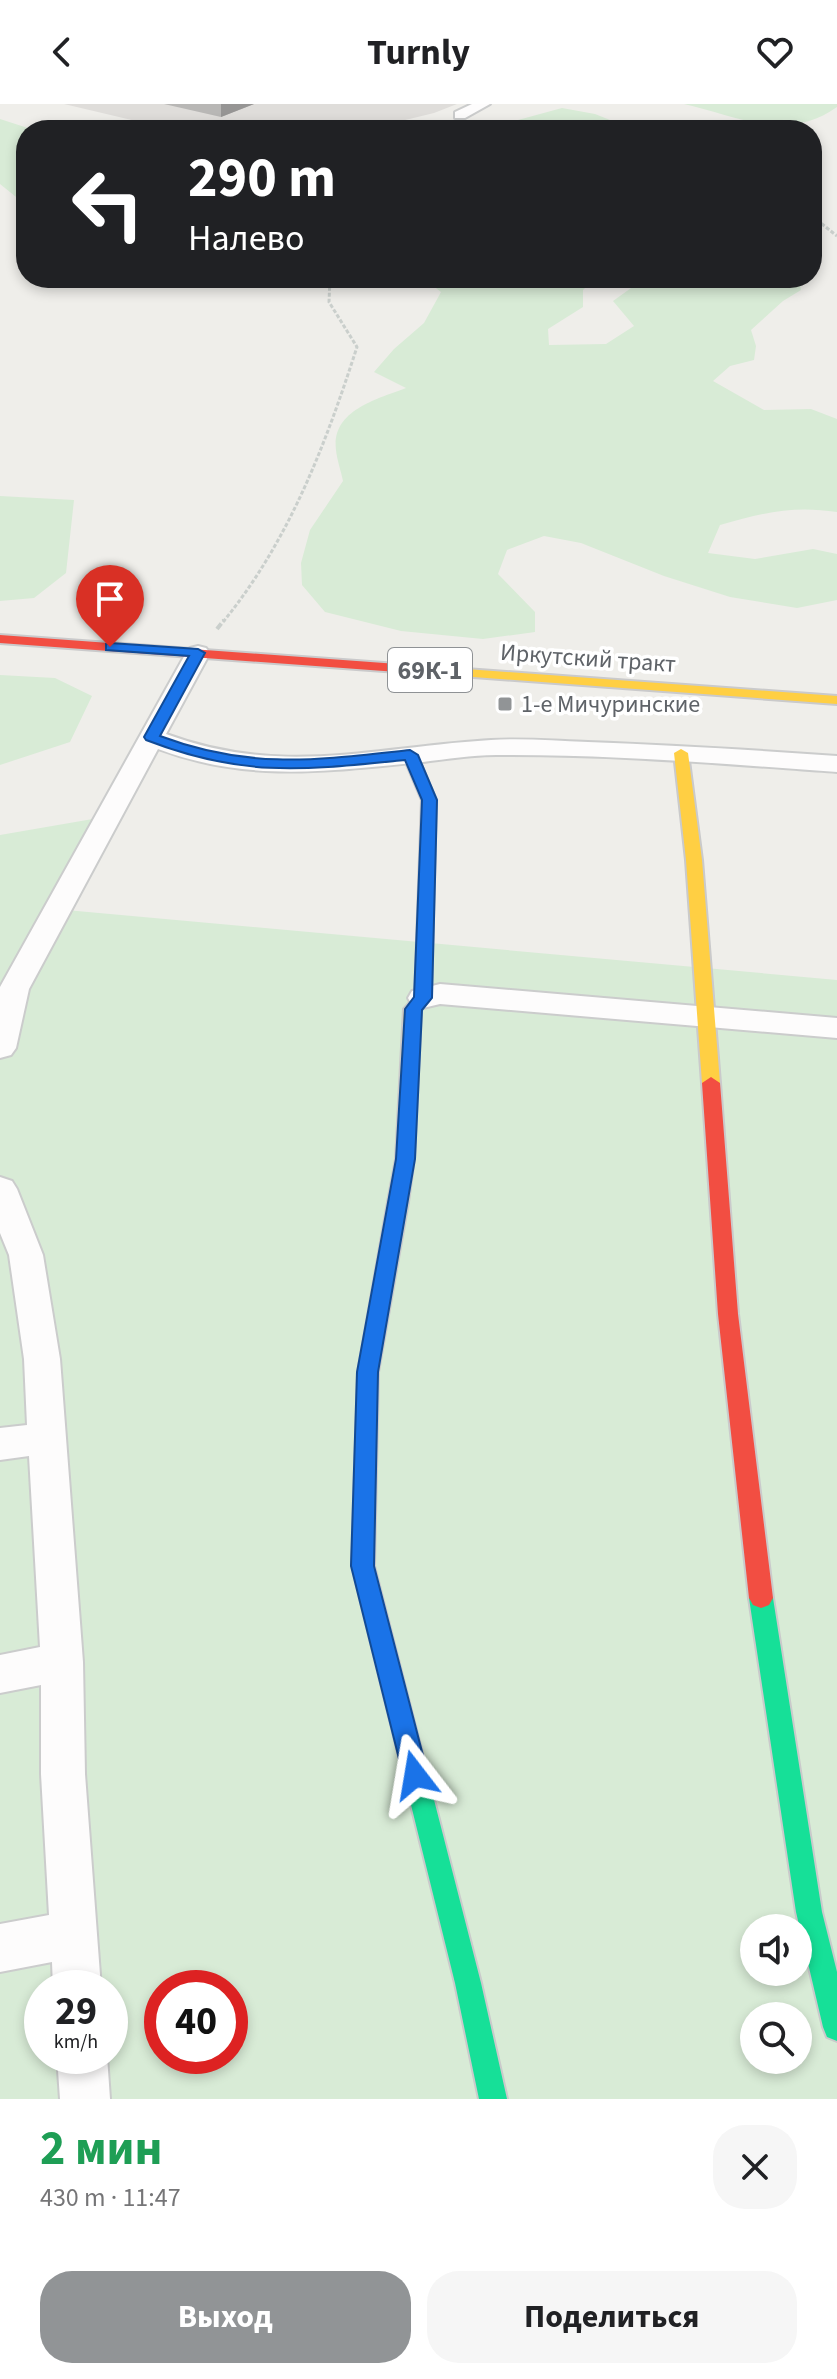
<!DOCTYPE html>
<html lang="ru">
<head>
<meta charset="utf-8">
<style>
  body { margin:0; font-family:"Source Sans 3",sans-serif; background:#f6f6f6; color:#202124; height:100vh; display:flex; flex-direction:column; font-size:30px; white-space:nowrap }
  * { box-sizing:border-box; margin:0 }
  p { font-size:26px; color:#757577 }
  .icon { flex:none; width:44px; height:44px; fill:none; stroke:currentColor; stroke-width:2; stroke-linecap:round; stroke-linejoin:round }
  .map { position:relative; height:1995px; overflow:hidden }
  .details { display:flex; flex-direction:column; background:#fff; flex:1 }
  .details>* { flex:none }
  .banner { position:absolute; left:16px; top:16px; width:806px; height:168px; border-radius:32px; box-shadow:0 4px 12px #0003; background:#202124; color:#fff; overflow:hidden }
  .controls { position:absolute; left:740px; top:1810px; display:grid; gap:16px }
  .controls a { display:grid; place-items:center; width:72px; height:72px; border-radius:50%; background:#fff; box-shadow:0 4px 12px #0003; font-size:40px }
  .speed { position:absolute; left:24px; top:1866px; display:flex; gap:16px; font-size:40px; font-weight:700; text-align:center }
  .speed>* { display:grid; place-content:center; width:104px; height:104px; border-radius:50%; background:#fff; box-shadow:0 4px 12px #0003; line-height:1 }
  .speed small { font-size:20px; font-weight:400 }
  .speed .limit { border:12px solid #d22; background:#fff; color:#111 }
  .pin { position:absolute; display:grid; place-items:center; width:68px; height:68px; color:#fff; margin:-82px -34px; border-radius:50% 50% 50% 0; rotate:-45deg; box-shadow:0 0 8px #0007 }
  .pin .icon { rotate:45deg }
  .me { position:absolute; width:88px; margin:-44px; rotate:346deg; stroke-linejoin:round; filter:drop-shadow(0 0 6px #0008) }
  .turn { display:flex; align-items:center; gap:28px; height:168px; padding:0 40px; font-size:36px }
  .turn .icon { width:104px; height:104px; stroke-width:2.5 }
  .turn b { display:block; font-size:56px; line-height:68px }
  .round { display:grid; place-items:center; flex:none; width:84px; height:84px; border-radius:32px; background:#f6f6f6 }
  .headline { display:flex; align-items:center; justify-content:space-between; height:136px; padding:0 40px }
  h1 { font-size:48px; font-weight:700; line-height:60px; color:#1e9e55 }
  .primary-button { display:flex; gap:16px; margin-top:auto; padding:16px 40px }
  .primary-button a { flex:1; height:92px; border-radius:32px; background:#919496; color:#fff; font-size:32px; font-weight:700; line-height:92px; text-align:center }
  .primary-button a+a { background:#f6f6f6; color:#202124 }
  header { display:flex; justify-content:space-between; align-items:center; height:104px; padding:0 40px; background:#fff; font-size:36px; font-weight:700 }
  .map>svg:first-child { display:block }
  .industrial { fill:#dfddda }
  .green { fill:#d8ebd6; fill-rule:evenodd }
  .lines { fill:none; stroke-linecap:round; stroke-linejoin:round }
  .street-casing { stroke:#cbcccc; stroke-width:4 }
  .fast-casing { stroke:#cacacb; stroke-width:4 }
  .slow-casing { stroke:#cacacb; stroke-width:4 }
  .jam-casing { stroke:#cacacb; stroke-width:4 }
  .path-far1 { stroke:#cacfcc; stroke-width:3; stroke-dasharray:4 2; stroke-linecap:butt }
  .path { stroke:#cacfcc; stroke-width:4; stroke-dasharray:7 3; stroke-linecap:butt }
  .street { fill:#fdfcfc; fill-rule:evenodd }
  .fast { fill:#16e098; fill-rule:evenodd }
  .slow { fill:#ffcf43; fill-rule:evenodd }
  .jam { fill:#f24e42; fill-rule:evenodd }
  .wall { fill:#b8b7b5 }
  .shaded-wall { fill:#969594 }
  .route { fill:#1a73e8; stroke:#114b97; stroke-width:2 }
  .poi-dot { fill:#919496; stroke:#fff; stroke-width:3 }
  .labels { text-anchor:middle; stroke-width:7; stroke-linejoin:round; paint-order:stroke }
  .far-street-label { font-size:24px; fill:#5f6368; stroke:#fff }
  .far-poi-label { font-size:24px; fill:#5f6368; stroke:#fff; text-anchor:start }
  .shield { fill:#fff; stroke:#8f9295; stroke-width:2 }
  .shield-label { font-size:26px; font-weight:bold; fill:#5f6368 }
</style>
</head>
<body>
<header><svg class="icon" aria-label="back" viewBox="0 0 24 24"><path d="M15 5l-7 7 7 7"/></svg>Turnly<svg class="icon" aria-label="heart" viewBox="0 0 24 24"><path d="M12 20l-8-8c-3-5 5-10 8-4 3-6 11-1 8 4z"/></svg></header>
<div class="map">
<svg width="837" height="1995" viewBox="0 0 837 1995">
  <rect width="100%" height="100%" fill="#efeeea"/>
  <path class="industrial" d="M64 0H457L434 9 364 26H174Z"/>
  <path class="green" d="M684 0H837V3C787 39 737 12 684 0Z
    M562 4 595 10 635 26H481Z
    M0 15 34 26H26V101L0 80Z
    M423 174H595L583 186V203L548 225 549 241 606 240 634 222 613 197 645 174H799L801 186 783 197 751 226 756 242 754 256 730 262 713 277 764 306 811 305 837 315V408C793 401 762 409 720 421L708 449 755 455 813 445 837 450V496L797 504 730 493 664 472 581 439 544 432 507 446 498 470 535 508V528L483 535 401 527 325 508 302 481 301 459 310 426 343 377C341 367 337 356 336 346 331 306 378 295 406 284L374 268 394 245 424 219 441 188Z
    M0 392 74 396 66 469 34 494 0 497Z
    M0 571 55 574 92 592 70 638 0 661Z
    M110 712 66 806 837 876V1995H0V731ZM754 1824H798V1868H754ZM42 1884H110V1952H42ZM162 1884H230V1952H162ZM754 1912H798V1956H754Z"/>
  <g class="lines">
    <defs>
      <path id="street" d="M472 0H490L465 14H455V8Z
        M198 542 206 544 210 549 166 630C282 673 374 643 491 636 523 634 556 637 588 638 671 641 754 646 837 652V668C724 660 610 650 496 651 472 651 447 655 423 658 329 667 249 679 158 645L29 885 16 944 11 951 0 954V883L186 549 190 544Z
        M440 880 837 914V934L440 900 423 904 412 901 408 894 412 887Z
        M0 1073 12 1077 17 1085 43 1151 60 1255 83 1558 85 1670 101 1884H53L52 1858 0 1868V1820L49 1811 41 1670V1581L0 1589V1551L40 1543 29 1352 0 1356V1324L27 1321 24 1255 9 1151 0 1129Z
        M57 1952H107L110 1995H60Z"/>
      <path id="fast" d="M398 1091 405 1093 408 1098 378 1268 374 1462 481 1879 507 1995H479L455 1879 352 1462 358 1268 388 1098 391 1093Z
        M761 1484 769 1487 773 1494 822 1808 837 1868V1937L827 1933 823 1923 796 1808 749 1494 753 1487Z"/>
      <path id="slow" d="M425 562 837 592V600L420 569V563Z
        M681 645 688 649 702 756 720 979 711 985 702 979 686 756 674 649Z
        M410 647 417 651 436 696 431 894 421 906 414 1055 408 1098 405 1103H391L388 1098 396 1055 404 905 415 893 422 696 403 651Z"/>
      <path id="jam" d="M0 531 425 562 432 566 425 570 0 539Z
        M711 973 720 979 738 1210 773 1494 769 1501 761 1504 753 1501 749 1494 718 1210 702 979Z"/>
    </defs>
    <use href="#street" class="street-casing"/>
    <use href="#fast" class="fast-casing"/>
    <use href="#slow" class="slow-casing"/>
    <use href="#jam" class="jam-casing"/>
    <path class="path-far1" d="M812 112 837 132
      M223 518C289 437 325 342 357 243L329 198 330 174"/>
    <path class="path" d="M217 525 224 516"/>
    <use href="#street" class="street"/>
    <use href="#fast" class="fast"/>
    <use href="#slow" class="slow"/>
    <use href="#jam" class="jam"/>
  </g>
  <path class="wall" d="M164 0H254L221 13Z"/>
  <path class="shaded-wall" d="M221 0H254L221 13Z"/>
  <path class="route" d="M110 539 198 545 205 549 160 632C250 666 317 656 410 646L418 651 437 696 432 894 422 906 415 1055 378 1268 374 1462 428 1671 424 1679 415 1683 406 1679 403 1671 351 1462 357 1268 396 1055 405 905 414 893 422 696 405 656C304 666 244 674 146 636L144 633 189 552 106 546V540Z"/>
  <rect class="poi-dot" x="497" y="592" width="16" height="16" rx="4"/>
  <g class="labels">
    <g class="far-street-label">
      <text transform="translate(588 554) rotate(4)" y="8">Иркутский тракт</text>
    </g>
    <g class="far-poi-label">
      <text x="521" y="608">1-е Мичуринские</text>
    </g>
    <rect class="shield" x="388" y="544" width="84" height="44" rx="6"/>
    <g class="shield-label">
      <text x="430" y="575">69К-1</text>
    </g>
  </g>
</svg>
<div class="controls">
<a><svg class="icon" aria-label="sound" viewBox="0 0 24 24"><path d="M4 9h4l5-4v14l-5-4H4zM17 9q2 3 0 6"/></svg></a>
<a><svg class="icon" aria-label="search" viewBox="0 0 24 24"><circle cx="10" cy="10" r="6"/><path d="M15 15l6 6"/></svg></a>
</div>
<div class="speed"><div>29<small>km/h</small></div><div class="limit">40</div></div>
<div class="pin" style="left:110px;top:543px;background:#d93025"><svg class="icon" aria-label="arrive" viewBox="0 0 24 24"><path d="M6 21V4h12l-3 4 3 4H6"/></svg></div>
<svg class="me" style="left:415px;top:1671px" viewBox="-20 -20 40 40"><path d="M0-17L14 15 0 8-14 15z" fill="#1a73e8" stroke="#fff" stroke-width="4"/></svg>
<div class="banner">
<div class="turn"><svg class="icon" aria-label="left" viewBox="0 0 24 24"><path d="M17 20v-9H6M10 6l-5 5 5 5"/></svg><div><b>290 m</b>Налево</div></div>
</div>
</div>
<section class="details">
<div class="headline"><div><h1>2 мин</h1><p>430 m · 11:47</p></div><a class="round"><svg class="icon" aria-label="close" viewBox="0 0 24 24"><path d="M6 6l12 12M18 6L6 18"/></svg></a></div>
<div class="primary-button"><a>Выход</a><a>Поделиться</a></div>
</section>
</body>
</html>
